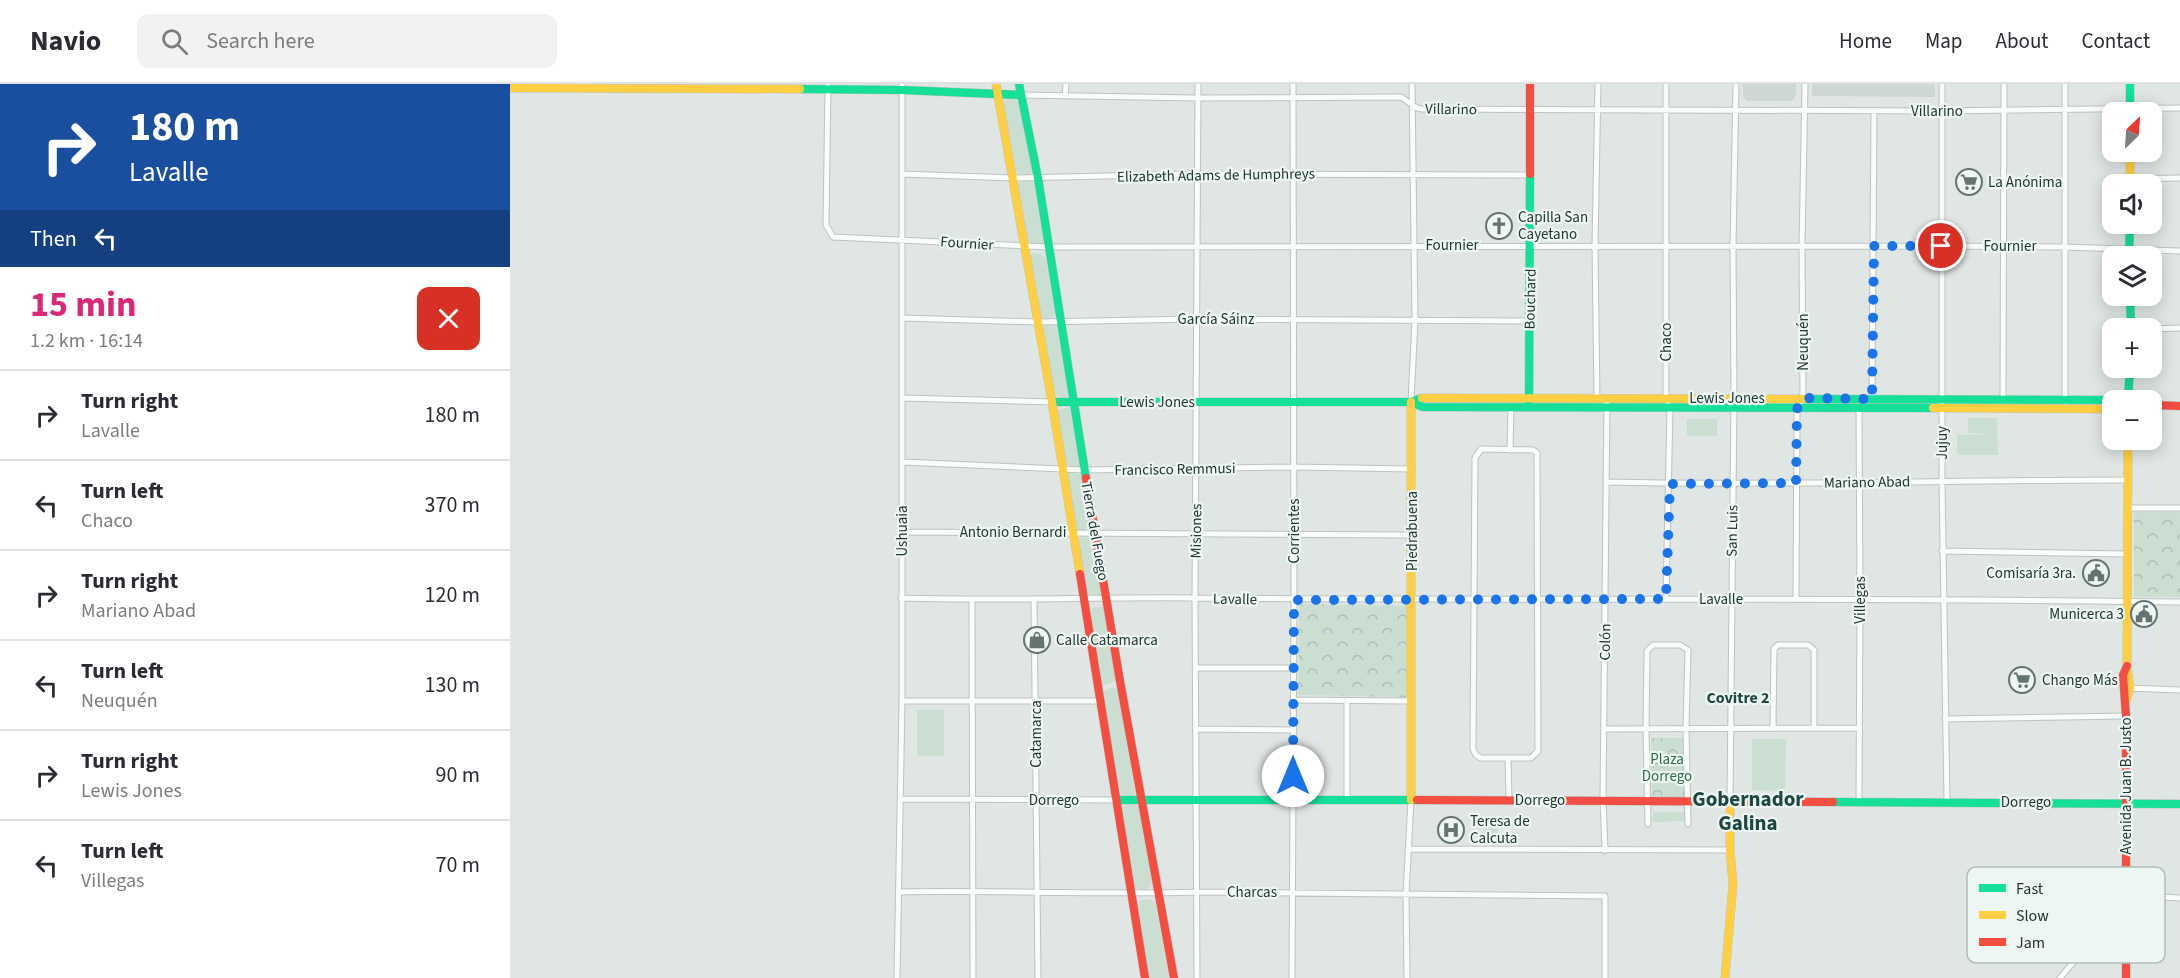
<!DOCTYPE html>
<html lang="en">
<head>
<meta charset="utf-8">
<style>
  body { margin:0; font-family:"Source Sans 3",sans-serif; background:#f2f2f3; color:#2b2b33; height:100vh; display:flex; flex-direction:column; font-size:22px; white-space:nowrap }
  * { box-sizing:border-box; margin:0 }
  p { font-size:20px; color:#7c7c81 }
  .icon { flex:none; width:33px; height:33px; fill:none; stroke:currentColor; stroke-width:2; stroke-linecap:round; stroke-linejoin:round }
  .map { position:relative; flex:1; overflow:hidden }
  .side { display:flex; flex-direction:column; background:#fff; width:510px }
  .side>* { flex:none }
  .guide { background:#1a4fa0; color:#fff; overflow:hidden }
  .needle { width:39px; rotate:25deg }
  .buttons { position:absolute; left:1592px; top:18px; display:grid; gap:12px }
  .buttons a { display:grid; place-items:center; width:60px; height:60px; border-radius:12px; background:#fff; box-shadow:0 3px 15px #0003; font-size:30px }
  .pin { position:absolute; display:grid; place-items:center; width:51px; height:51px; color:#fff; margin:-26px; border:3px solid #fff; border-radius:50%; box-shadow:0 2px 6px #0007 }
  .me { position:absolute; width:66px; margin:-33px; rotate:0deg; stroke-linejoin:round; filter:drop-shadow(0 0 4px #0008) }
  .turn { display:flex; align-items:center; gap:21px; height:126px; padding:0 30px; font-size:27px }
  .turn .icon { width:78px; height:78px; stroke-width:2.5 }
  .turn b { display:block; font-size:42px; line-height:51px }
  .then { display:flex; align-items:center; height:57px; padding:0 30px; background:#0003; gap:12px; font-size:22px }
  .round { display:grid; place-items:center; flex:none; width:63px; height:63px; border-radius:12px; background:#f2f2f3 }
  .headline { display:flex; align-items:center; justify-content:space-between; height:102px; padding:0 30px }
  h1 { font-size:36px; font-weight:700; line-height:45px; color:#db2777 }
  ul { padding:0; list-style:none }
  li { display:flex; align-items:center; gap:18px; height:90px; padding:0 30px; border-top:2px solid #e1e1e2 }
  li div { flex:1 }
  li b { display:block; font-size:22px }
  li em { font-style:normal }
  header { display:flex; align-items:center; gap:36px; box-sizing:border-box; height:84px; padding:0 30px; background:#fff; border-bottom:2px solid #e1e1e2 }
  header strong { font-size:28px }
  nav { display:flex; gap:33px; margin-inline-start:auto; font-size:21px }
  .search { width:420px; height:54px; background:#f2f2f3; display:flex; align-items:center; gap:15px; box-sizing:border-box; padding:0 21px; border-radius:12px; color:#7c7c81; font-size:22px }
  main { display:flex; flex:1; min-height:0 }
  .map>svg:first-child { display:block }
  .built { fill:#cfd7d4 }
  .green { fill:#cbded2 }
  .forest { fill:url(#forest-crowns) }
  .lines { fill:none; stroke-linecap:round; stroke-linejoin:round }
  .street-casing { stroke:#bdc3c1; stroke-width:7 }
  .fast-casing { stroke:#bdc3c2; stroke-width:9 }
  .slow-casing { stroke:#bdc3c2; stroke-width:9 }
  .jam-casing { stroke:#bdc3c2; stroke-width:9 }
  .street { stroke:#fafbfb; stroke-width:5 }
  .fast { stroke:#16e098; stroke-width:8 }
  .slow { stroke:#ffcf43; stroke-width:8 }
  .jam { stroke:#f24e42; stroke-width:8 }
  .route { stroke:#1a73e8; stroke-width:10; stroke-dasharray:0 18 }
  .labels { text-anchor:middle; stroke-width:4.5; stroke-linejoin:round; paint-order:stroke }
  .street-label { font-size:15px; fill:#213733; stroke:#eef6f3 }
  .poi-label { font-size:15px; fill:#213733; stroke:#eef6f3; text-anchor:start }
  .park-label { font-size:15px; fill:#2f6a4b; stroke:#eef6f3 }
  .neighbourhood-label { font-size:16px; font-weight:bold; fill:#1f4741; stroke:#eef6f3 }
  .district-label { font-size:21px; font-weight:bold; fill:#1f4741; stroke:#eef6f3 }
  .key { fill:#eef6f3; stroke:#b0bdb9; stroke-width:1.5 }
  .key-label { font-size:16px; fill:#213733 }
</style>
</head>
<body>
<header>
<strong>Navio</strong>
<div class="search"><svg class="icon" aria-label="search" viewBox="0 0 24 24"><circle cx="10" cy="10" r="6"/><path d="M15 15l6 6"/></svg>Search here</div>
<nav><a>Home</a><a>Map</a><a>About</a><a>Contact</a></nav>
</header>
<main>
<section class="side">
<div class="guide">
<div class="turn"><svg class="icon" aria-label="right" viewBox="0 0 24 24"><path d="M7 20v-9h11M14 6l5 5-5 5"/></svg><div><b>180 m</b>Lavalle</div></div>
<div class="then">Then<svg class="icon" aria-label="left" viewBox="0 0 24 24"><path d="M17 20v-9H6M10 6l-5 5 5 5"/></svg></div>
</div>
<div class="headline"><div><h1>15 min</h1><p>1.2 km · 16:14</p></div><a class="round" style="background:#d93025;color:#fff"><svg class="icon" aria-label="close" viewBox="0 0 24 24"><path d="M6 6l12 12M18 6L6 18"/></svg></a></div>
<ul>
<li><svg class="icon" aria-label="right" viewBox="0 0 24 24"><path d="M7 20v-9h11M14 6l5 5-5 5"/></svg><div><b>Turn right</b><p>Lavalle</p></div><em>180 m</em></li>
<li><svg class="icon" aria-label="left" viewBox="0 0 24 24"><path d="M17 20v-9H6M10 6l-5 5 5 5"/></svg><div><b>Turn left</b><p>Chaco</p></div><em>370 m</em></li>
<li><svg class="icon" aria-label="right" viewBox="0 0 24 24"><path d="M7 20v-9h11M14 6l5 5-5 5"/></svg><div><b>Turn right</b><p>Mariano Abad</p></div><em>120 m</em></li>
<li><svg class="icon" aria-label="left" viewBox="0 0 24 24"><path d="M17 20v-9H6M10 6l-5 5 5 5"/></svg><div><b>Turn left</b><p>Neuquén</p></div><em>130 m</em></li>
<li><svg class="icon" aria-label="right" viewBox="0 0 24 24"><path d="M7 20v-9h11M14 6l5 5-5 5"/></svg><div><b>Turn right</b><p>Lewis Jones</p></div><em>90 m</em></li>
<li><svg class="icon" aria-label="left" viewBox="0 0 24 24"><path d="M17 20v-9H6M10 6l-5 5 5 5"/></svg><div><b>Turn left</b><p>Villegas</p></div><em>70 m</em></li>
</ul>
</section>
<div class="map">
<svg width="1670" height="894" viewBox="0 0 1670 894">
  <defs>
    <pattern id="forest-crowns" width="20" height="18" patternUnits="userSpaceOnUse" patternTransform="scale(1.5)"><rect width="20" height="18" fill="#cbded2"/><path d="M2 6a3 3 0 1 1 6 0M12 15a3 3 0 1 1 6 0" fill="none" stroke="#aebfb5"/></pattern>
  </defs>
  <rect width="100%" height="100%" fill="#e0e6e4"/>
  <path class="built" d="M1233 0H1286V12L1282 17H1237L1233 13Z
    M1302 0H1425V13L1302 12Z"/>
  <path class="green" d="M496 15H504L510 20 522 86 520 91 507 89 494 21Z
    M521 97 525 100 535 160 520 159 518 157 508 100 509 98Z
    M523 169 531 170 536 175 545 230 541 235 531 234 520 172Z
    M540 240 547 243 559 310 556 314H550L544 310 532 243Z
    M560 323 562 324 570 384H562L554 378 547 326Z
    M1458 334H1487L1488 371H1447V351L1482 350 1458 349Z
    M1177 335H1207V352H1177Z
    M556 389 571 390 581 448H568L566 445Z
    M572 453 580 454 583 456 591 514 579 513 576 509 568 457Z
    M585 523H593L595 525 606 595C603 599 597 601 592 601L590 598 580 531 581 525Z
    M602 603 608 606 625 710V714L620 715 608 707 592 608Z
    M407 626H434V672H407Z
    M1242 655H1276L1275 707 1242 706Z
    M615 720 625 721 629 723 642 797 641 801 635 806 626 804 624 801 611 727Z
    M1143 728H1175L1176 737 1143 738Z
    M974 735H987L988 760 975 761Z
    M639 815 645 818 659 894H639L628 821 630 817Z"/>
  <path class="forest" d="M1624 428H1670V513H1624Z
    M789 520 898 522 897 613 788 611Z
    M1141 654H1173L1174 713H1142Z"/>
  <g class="lines">
    <defs>
      <path id="street" d="M318 0 316 141 323 153 539 163 1431 162 1555 163 1670 167
        M1156 0V314L1160 324 1156 515
        M1432 0V396L1437 718
        M1555 0V318
        M511 11 687 14 891 13 907 24 912 25 1432 27 1670 24
        M555 12 556 0
        M392 90 503 94 686 90 1020 91
        M1620 95 1670 94
        M392 234 529 238 686 235 1019 237
        M1641 245 1670 244
        M392 314 542 318
        M1087 316 1085 161 1088 0
        M1362 316 1364 27
        M1493 316 1494 0
        M901 318 905 236 902 0
        M971 365 1023 366 1027 369 1028 667 1021 674H971L966 671 963 665 965 374Z
        M1000 366 1001 322
        M392 378 574 386 784 383 902 385
        M1097 398C1271 402 1444 396 1618 396
        M1618 424H1670
        M392 448 901 451
        M1432 467 1617 470
        M391 514C490 517 588 513 687 514 1015 517 1342 513 1670 518
        M524 515 528 894
        M1286 515 1287 325 1293 314 1292 163 1295 0
        M462 516 463 894
        M686 584H784
        M1617 604 1670 606
        M784 616 901 617
        M392 617H591
        M837 617V715
        M1435 635 1616 632
        M1263 644 1264 565 1268 561H1298L1304 566V643
        M687 645 784 646
        M1094 645 1349 644
        M998 675 999 716
        M391 715 607 716
        M1220 717 1224 314 1223 162 1226 0
        M1349 718 1350 516 1349 323
        M1138 740 1136 645 1137 567 1143 561H1170L1178 566 1176 644 1178 740
        M900 765 1220 766
        M1095 767 1093 716 1097 314
        M389 808C489 806 588 811 688 808L1095 812V894
        M1616 811 1670 814
        M387 894 392 617V0
        M687 894 685 514 688 0
        M782 894 784 516 783 0
        M897 894 896 810 901 716
        M1550 894 1616 816"/>
      <path id="fast" d="M509 0 528 94 576 394
        M1620 0V28
        M290 5 392 6 511 11
        M1619 172 1620 140
        M1620 212 1621 244
        M1294 315 1606 316
        M1019 316 1020 90
        M1618 316 1620 284
        M542 318H901L912 314
        M901 318 913 323 1423 324
        M607 716H907
        M1323 718 1670 720"/>
      <path id="slow" d="M486 0 542 318 570 490
        M0 4 290 5
        M1620 68V100
        M912 314 1294 315
        M901 318V716
        M1423 324 1602 325
        M1616 617 1620 604 1617 582 1618 356
        M1215 894 1223 800 1220 766V717"/>
      <path id="jam" d="M1020 90V0
        M1641 321 1670 322
        M576 394 610 597 664 894
        M570 490 635 894
        M907 716 1323 718
        M1616 894V632L1613 591 1617 582"/>
    </defs>
    <use href="#street" class="street-casing"/>
    <use href="#fast" class="fast-casing"/>
    <use href="#slow" class="slow-casing"/>
    <use href="#jam" class="jam-casing"/>
    <use href="#street" class="street"/>
    <use href="#fast" class="fast"/>
    <use href="#slow" class="slow"/>
    <use href="#jam" class="jam"/>
  </g>
  <g class="lines">
    <path class="route" d="M783 692 784 516 1156 515 1160 400 1286 399 1287 325 1293 314 1362 315 1364 162H1431"/>
  </g>
  <defs>
    <symbol id="supermarket-ring" viewBox="-11 -11 22 22"><circle r="9.5" fill="#eef6f3" stroke="#647471" stroke-width="1.5"/><path d="M-6-5.5h2.5l.6 2H6L4.5 2H-2.5L-4.4-4H-6ZM-1.5 3.2a1.3 1.3 0 1 0 .1 0ZM3 3.2a1.3 1.3 0 1 0 .1 0Z" fill="#647471"/></symbol>
    <symbol id="church-ring" viewBox="-11 -11 22 22"><circle r="9.5" fill="#eef6f3" stroke="#647471" stroke-width="1.5"/><path d="M-1.2-6h2.4v3.5h3.3v2.4h-3.3V6h-2.4V-.1h-3.3v-2.4h3.3Z" fill="#647471"/></symbol>
    <symbol id="civic-ring" viewBox="-11 -11 22 22"><circle r="9.5" fill="#eef6f3" stroke="#647471" stroke-width="1.5"/><path d="M-.6-6.5H3V-4.5H.6V-3L4-1V1h2V6H-6V1h2V-1L-.6-3ZM-1.2 2.5V6h2.4V2.5Z" fill="#647471"/></symbol>
    <symbol id="shop-ring" viewBox="-11 -11 22 22"><circle r="9.5" fill="#eef6f3" stroke="#647471" stroke-width="1.5"/><path d="M-5-2.5h2.3a2.7 3.5 0 0 1 5.4 0H5L5.5 6h-11ZM-1.5-2.5h3a1.5 2.3 0 0 0-3 0Z" fill="#647471"/></symbol>
    <symbol id="hospital-ring" viewBox="-11 -11 22 22"><circle r="9.5" fill="#eef6f3" stroke="#647471" stroke-width="1.5"/><path d="M-5-5h3v3.5h4V-5h3V5h-3V1.5h-4V5h-3Z" fill="#647471"/></symbol>
  </defs>
  <g fill-rule="evenodd">
    <use href="#supermarket-ring" x="1444" y="83" width="30" height="30"/>
    <use href="#church-ring" x="974" y="127" width="30" height="30"/>
    <use href="#civic-ring" x="1571" y="474" width="30" height="30"/>
    <use href="#civic-ring" x="1619" y="515" width="30" height="30"/>
    <use href="#shop-ring" x="512" y="541" width="30" height="30"/>
    <use href="#supermarket-ring" x="1497" y="581" width="30" height="30"/>
    <use href="#hospital-ring" x="926" y="731" width="30" height="30"/>
  </g>
  <g class="labels">
    <g class="street-label">
      <text transform="translate(941 25) rotate(1)" y="5">Villarino</text>
      <text x="1427" y="32">Villarino</text>
      <text transform="translate(706 91) rotate(-1)" y="5">Elizabeth Adams de Humphreys</text>
      <text transform="translate(457 159) rotate(4)" y="5">Fournier</text>
      <text x="942" y="166">Fournier</text>
      <text x="1500" y="167">Fournier</text>
      <text transform="translate(1020 215) rotate(-89)" y="5">Bouchard</text>
      <text x="706" y="240">García Sáinz</text>
      <text transform="translate(1156 258) rotate(-90)" y="5">Chaco</text>
      <text transform="translate(1293 258) rotate(-90)" y="5">Neuquén</text>
      <text x="1217" y="319">Lewis Jones</text>
      <text x="647" y="323">Lewis Jones</text>
      <text transform="translate(1432 359) rotate(-90)" y="5">Jujuy</text>
      <text transform="translate(665 385) rotate(-1)" y="5">Francisco Remmusi</text>
      <text transform="translate(1357 398) rotate(-1)" y="5">Mariano Abad</text>
      <text transform="translate(392 447) rotate(-90)" y="5">Ushuaia</text>
      <text transform="translate(585 447) rotate(80)" y="5">Tierra del Fuego</text>
      <text transform="translate(686 447) rotate(-89)" y="5">Misiones</text>
      <text transform="translate(784 447) rotate(-90)" y="5">Corrientes</text>
      <text transform="translate(902 447) rotate(-90)" y="5">Piedrabuena</text>
      <text transform="translate(1222 447) rotate(-89)" y="5">San Luis</text>
      <text x="503" y="453">Antonio Bernardi</text>
      <text transform="translate(725 515) rotate(1)" y="5">Lavalle</text>
      <text x="1211" y="520">Lavalle</text>
      <text transform="translate(1350 516) rotate(-90)" y="5">Villegas</text>
      <text transform="translate(1095 558) rotate(-89)" y="5">Colón</text>
      <text transform="translate(526 650) rotate(-90)" y="5">Catamarca</text>
      <text transform="translate(1616 702) rotate(-90)" y="5">Avenida Juan B. Justo</text>
      <text x="544" y="721">Dorrego</text>
      <text x="1030" y="721">Dorrego</text>
      <text x="1516" y="723">Dorrego</text>
      <text x="742" y="813">Charcas</text>
    </g>
    <g class="poi-label">
      <text x="1478" y="103">La Anónima</text>
      <text x="1008" y="138">Capilla San<tspan x="1008" dy="17">Cayetano</tspan></text>
      <text x="1566" y="494" text-anchor="end">Comisaría 3ra.</text>
      <text x="1614" y="535" text-anchor="end">Municerca 3</text>
      <text x="546" y="561">Calle Catamarca</text>
      <text x="1532" y="601">Chango Más</text>
      <text x="960" y="742">Teresa de<tspan x="960" dy="17">Calcuta</tspan></text>
    </g>
    <g class="park-label">
      <text x="1157" y="680">Plaza<tspan x="1157" dy="17">Dorrego</tspan></text>
    </g>
    <g class="neighbourhood-label">
      <text x="1228" y="619">Covitre 2</text>
    </g>
    <g class="district-label">
      <text x="1238" y="722">Gobernador<tspan x="1238" dy="24">Galina</tspan></text>
    </g>
  </g>
  <rect x="1457" y="783" width="198" height="96" rx="9" class="key"/>
  <rect x="1469" y="800" width="27" height="8" fill="#16e098"/>
  <rect x="1469" y="827" width="27" height="8" fill="#ffcf43"/>
  <rect x="1469" y="854" width="27" height="8" fill="#f24e42"/>
  <g class="key-label">
    <text x="1506" y="810">Fast</text>
    <text x="1506" y="837">Slow</text>
    <text x="1506" y="864">Jam</text>
  </g>
</svg>
<div class="buttons">
<a><svg class="needle" viewBox="-14 -14 28 28"><path d="M0-13l5 13h-10z" fill="#e53935"/><path d="M0 13l5-13h-10z" fill="#7c7c81"/></svg></a>
<a><svg class="icon" aria-label="sound" viewBox="0 0 24 24"><path d="M4 9h4l5-4v14l-5-4H4zM17 9q2 3 0 6"/></svg></a>
<a><svg class="icon" aria-label="layers" viewBox="0 0 24 24"><path d="M12 4l9 5-9 5-9-5zM3 14l9 5 9-5"/></svg></a>
<a>+</a>
<a>−</a>
</div>
<div class="pin" style="left:1431px;top:162px;background:#d93025"><svg class="icon" aria-label="arrive" viewBox="0 0 24 24"><path d="M6 21V4h12l-3 4 3 4H6"/></svg></div>
<svg class="me" style="left:783px;top:692px" viewBox="-20 -20 40 40"><circle r="19" fill="#fff"/><path d="M0-13L10 11 0 6-10 11z" fill="#1a73e8"/></svg>
</div>
</main>
</body>
</html>
